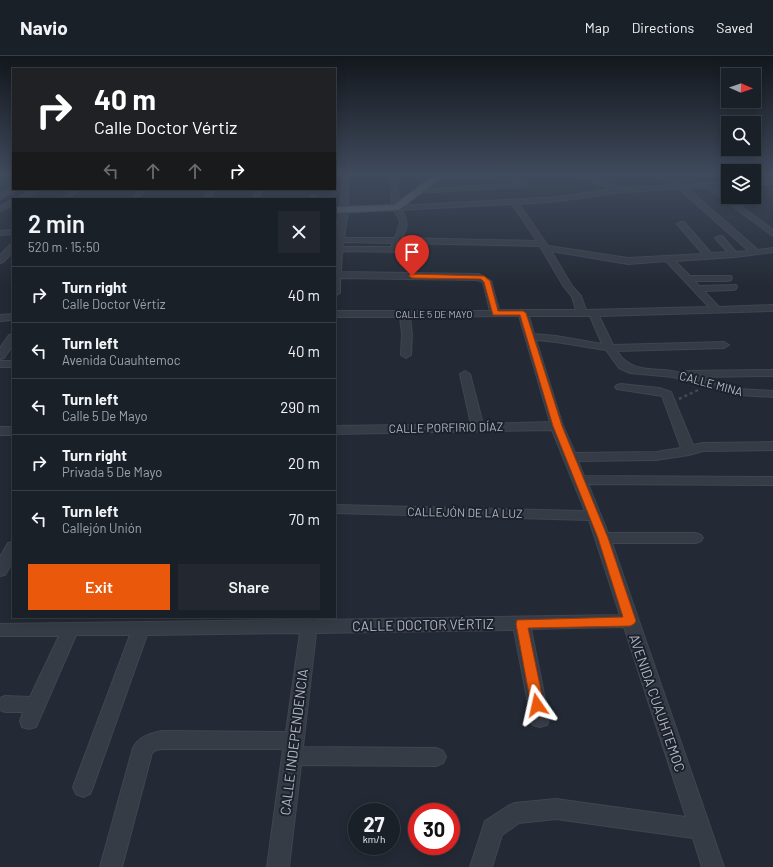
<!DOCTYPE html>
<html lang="en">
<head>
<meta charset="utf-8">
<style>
  body { margin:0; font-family:Barlow,sans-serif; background:#232830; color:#f1f3f6; height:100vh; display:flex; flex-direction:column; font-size:15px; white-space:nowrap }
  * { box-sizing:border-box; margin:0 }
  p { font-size:13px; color:#9fa3a8 }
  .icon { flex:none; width:22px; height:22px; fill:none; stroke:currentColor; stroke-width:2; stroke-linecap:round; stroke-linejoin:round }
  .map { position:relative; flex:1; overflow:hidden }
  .panel { position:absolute; left:12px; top:142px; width:324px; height:420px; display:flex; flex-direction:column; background:#1a2028; border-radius:0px; box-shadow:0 2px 10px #0003,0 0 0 1px #383e45 }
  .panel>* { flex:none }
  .hud { position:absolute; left:12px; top:12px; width:324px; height:122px; border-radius:0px; box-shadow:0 2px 10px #0003,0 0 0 1px #383e45; background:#202124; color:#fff; overflow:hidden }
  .needle { width:26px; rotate:92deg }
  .fabs { position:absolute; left:721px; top:12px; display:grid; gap:8px }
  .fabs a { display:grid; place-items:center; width:40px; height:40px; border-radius:0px; background:#1a2028; box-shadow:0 2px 10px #0003,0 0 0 1px #383e45; font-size:20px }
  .speed { position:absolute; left:348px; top:747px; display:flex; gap:8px; font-size:20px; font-weight:700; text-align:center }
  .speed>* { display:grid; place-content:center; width:52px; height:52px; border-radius:50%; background:#1a2028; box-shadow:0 2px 10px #0003,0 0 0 1px #383e45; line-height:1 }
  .speed small { font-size:10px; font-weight:400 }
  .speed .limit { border:6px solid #d22; background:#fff; color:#111 }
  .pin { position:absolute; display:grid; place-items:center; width:34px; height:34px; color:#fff; margin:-41px -17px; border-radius:50% 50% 50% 0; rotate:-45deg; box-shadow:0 0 4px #0007 }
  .pin .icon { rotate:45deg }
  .me { position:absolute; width:44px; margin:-22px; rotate:349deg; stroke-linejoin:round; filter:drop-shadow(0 0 3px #0008) }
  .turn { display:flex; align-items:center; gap:14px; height:84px; padding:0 16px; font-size:18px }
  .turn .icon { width:52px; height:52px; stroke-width:2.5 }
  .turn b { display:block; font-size:28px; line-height:34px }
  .lanes { display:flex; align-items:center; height:38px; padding:0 16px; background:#0003; justify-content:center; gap:20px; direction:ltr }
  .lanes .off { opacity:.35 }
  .round { display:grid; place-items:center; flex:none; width:42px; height:42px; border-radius:0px; background:#232830 }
  .summary { display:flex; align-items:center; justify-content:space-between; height:68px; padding:0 16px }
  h1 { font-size:24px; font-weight:600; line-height:30px }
  .primary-button { display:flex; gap:8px; margin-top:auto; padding:8px 16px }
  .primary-button a { flex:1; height:46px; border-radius:0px; background:#ea580c; color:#fff; font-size:16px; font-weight:600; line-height:46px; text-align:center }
  .primary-button a+a { background:#232830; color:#f1f3f6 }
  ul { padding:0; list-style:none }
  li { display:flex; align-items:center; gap:12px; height:56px; padding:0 16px; border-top:1px solid #383e45 }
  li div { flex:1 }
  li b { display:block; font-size:15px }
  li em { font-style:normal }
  header { display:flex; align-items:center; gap:24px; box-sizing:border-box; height:56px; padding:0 20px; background:#1a2028; border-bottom:1px solid #383e45 }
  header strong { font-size:19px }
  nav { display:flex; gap:22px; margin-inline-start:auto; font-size:14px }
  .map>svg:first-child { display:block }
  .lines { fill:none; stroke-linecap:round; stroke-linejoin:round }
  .stream { stroke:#182131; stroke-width:2 }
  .minor-casing { stroke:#404550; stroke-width:2 }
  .major-casing { stroke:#404550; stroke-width:2 }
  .path { stroke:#3d4d4f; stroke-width:2.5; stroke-dasharray:3 3; stroke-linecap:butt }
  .minor { fill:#363c46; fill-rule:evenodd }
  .major { fill:#545b66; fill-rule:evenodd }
  .route { fill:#ea580c; stroke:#983908 }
  .labels { text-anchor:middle; stroke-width:4; stroke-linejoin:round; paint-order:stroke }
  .far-street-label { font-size:10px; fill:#b1b7c3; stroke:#1c212b }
  .street-label { font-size:12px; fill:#b1b7c3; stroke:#1c212b }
  .near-street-label { font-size:14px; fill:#b1b7c3; stroke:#1c212b }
</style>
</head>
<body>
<header>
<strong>Navio</strong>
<nav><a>Map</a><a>Directions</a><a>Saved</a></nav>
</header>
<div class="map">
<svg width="773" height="811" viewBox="0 0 773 811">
  <rect width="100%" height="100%" fill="#232a35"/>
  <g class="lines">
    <path class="stream" d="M0 147 26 133"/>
    <defs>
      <path id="minor" d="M343 118H349L348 154 344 182H395L400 167 399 162 392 152 391 118H397L399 150 559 141 612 133 573 118H583L621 132 674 129 655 118H664L682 129 728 126V130L715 131 773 174V180L707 131 687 132 758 194 773 192V196L735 201 675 205 690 220H731L732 222 731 224 728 225H695L699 230 736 229 737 231 736 233 733 234 704 235 719 251 773 249V255L599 260 613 289 724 286 729 289 724 292 617 295C632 320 657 310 682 317L687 315 773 314V320L697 321 738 333 773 335V341L738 339 673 321 630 317 619 312 606 294 556 286 536 284 563 370 575 397 656 396 681 392 662 340 617 333 615 331 617 329 621 328 659 332 671 336 693 389 703 387 773 386V394L703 395 689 399 656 404 578 405 584 420 773 421V429L588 428 608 477H696L701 479 703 482 701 485 696 487H612L724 811H702L693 782 556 763 519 767 502 779 492 811H470L485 765 508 750 515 747 556 743 686 761 624 571 531 573 549 663 547 669 540 671 533 669 531 663 514 574 316 577 303 691 436 692 443 695 446 701 443 707 436 710 301 709 289 811H267L283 693H162L156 694 152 697 122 811H100L133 692C139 680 150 678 162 675L286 676 300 577 147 579 93 731 90 738 83 741 76 738 73 731 130 579H76L36 671 29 673 22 671 20 665 23 656H5L0 654V642L5 640 30 641 59 580H0V568L301 564 302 561H318V564L620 559 589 464 335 457V449L585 455 552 374 335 378V370L471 368 460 318 465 315 470 318 483 368 550 366 519 260 410 261 412 278 411 299 406 302 401 299 402 278 400 261H335V255H490L483 226 477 224 340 222V237L335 240V182L340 154ZM679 133 749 195 736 196 722 180H719L715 182 728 196 711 197 684 166H681L677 168 703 198 628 202 548 190 519 148 559 145 621 136ZM512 148 537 185 402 182C408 170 409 166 401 154ZM343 186 392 187V191H342ZM400 187 540 190 564 231 572 241 576 254H499L491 225 479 218 341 216 342 195 407 196V192L398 191ZM551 195 628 208 666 205 709 251 586 254 581 240 572 230ZM529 260H590L602 288 556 280 534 278Z
        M439 118C459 118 515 113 528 129L525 131 417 137 416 136 419 134 518 127 505 122H440L437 120Z
        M773 124V128L754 129V125Z
        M13 131V133H18L0 143V138Z
        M32 133H40L24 143H16Z
        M73 133H80L69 143H62Z
        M139 133H145L139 143H133Z
        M209 133H215L210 143H204Z
        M256 133H262L259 143H253Z
        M313 139 315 140 316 143H310L311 140Z
        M13 144V149L0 155V150Z
        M13 174V178L0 179V175Z
        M10 189H13V196L3 206 0 207V199Z
        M13 258V264L0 265V259Z
        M13 278V289L4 302 0 303V292L9 279Z
        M0 305H13V311H0Z
        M0 371H13V379H0Z
        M13 486V505L5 519 0 520V501L8 487Z"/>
      <path id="major" d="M436 118H446L399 154 335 157V151L394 149Z"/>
    </defs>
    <use href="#minor" class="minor-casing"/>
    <use href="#major" class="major-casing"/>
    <path class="path" d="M679 343 698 334"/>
    <use href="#minor" class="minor"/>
    <use href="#major" class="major"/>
  </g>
  <linearGradient id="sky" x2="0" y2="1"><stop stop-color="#13171d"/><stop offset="0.51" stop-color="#3f4a5c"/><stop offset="1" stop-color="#3f4a5c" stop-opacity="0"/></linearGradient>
  <rect width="773" height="232" fill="url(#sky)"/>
  <path class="route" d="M410 218 484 220 490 225 498 255H523L526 257 562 370 608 482 636 565 634 568 630 570 528 572 544 649 542 653 537 655 533 653 531 649 516 568 517 564 623 561 598 482 553 370 520 259H493L484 226 481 223 412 222 409 220Z"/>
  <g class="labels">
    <g class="far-street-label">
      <text x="434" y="262">CALLE 5 DE MAYO</text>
    </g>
    <g class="street-label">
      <text transform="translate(711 328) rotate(15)" y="4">CALLE MINA</text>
      <text transform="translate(446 372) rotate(-1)" y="4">CALLE PORFIRIO DÍAZ</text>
      <text transform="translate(465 457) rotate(1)" y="4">CALLEJÓN DE LA LUZ</text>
    </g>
    <g class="near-street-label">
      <text transform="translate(423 569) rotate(-1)" y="5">CALLE DOCTOR VÉRTIZ</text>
      <text transform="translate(657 647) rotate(71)" y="5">AVENIDA CUAUHTEMOC</text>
      <text transform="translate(294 686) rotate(-83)" y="5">CALLE INDEPENDENCIA</text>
    </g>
  </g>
</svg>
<div class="fabs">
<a><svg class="needle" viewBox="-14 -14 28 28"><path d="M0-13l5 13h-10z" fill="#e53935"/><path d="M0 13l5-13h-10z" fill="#9fa3a8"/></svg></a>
<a><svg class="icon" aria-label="search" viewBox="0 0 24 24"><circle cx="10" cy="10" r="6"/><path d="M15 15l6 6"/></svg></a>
<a><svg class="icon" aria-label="layers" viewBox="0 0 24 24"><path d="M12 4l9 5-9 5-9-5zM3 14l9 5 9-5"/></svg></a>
</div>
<div class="speed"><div>27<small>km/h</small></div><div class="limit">30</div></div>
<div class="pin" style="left:412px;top:220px;background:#d93025"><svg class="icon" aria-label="arrive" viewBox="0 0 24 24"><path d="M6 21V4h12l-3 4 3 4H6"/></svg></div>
<svg class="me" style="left:537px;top:649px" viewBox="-20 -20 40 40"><path d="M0-17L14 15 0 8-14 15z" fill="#ea580c" stroke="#fff" stroke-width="4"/></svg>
<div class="hud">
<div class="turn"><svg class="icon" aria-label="right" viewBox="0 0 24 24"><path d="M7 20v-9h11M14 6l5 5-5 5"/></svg><div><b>40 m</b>Calle Doctor Vértiz</div></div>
<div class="lanes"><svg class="icon off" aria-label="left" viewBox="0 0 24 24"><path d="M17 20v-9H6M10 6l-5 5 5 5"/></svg><svg class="icon off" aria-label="ahead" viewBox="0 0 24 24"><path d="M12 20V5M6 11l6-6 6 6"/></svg><svg class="icon off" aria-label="ahead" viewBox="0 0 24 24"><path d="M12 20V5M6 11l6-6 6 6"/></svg><svg class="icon" aria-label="right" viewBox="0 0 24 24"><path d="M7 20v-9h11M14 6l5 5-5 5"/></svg></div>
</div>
<section class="panel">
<div class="summary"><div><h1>2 min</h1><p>520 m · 15:50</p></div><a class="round"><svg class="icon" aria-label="close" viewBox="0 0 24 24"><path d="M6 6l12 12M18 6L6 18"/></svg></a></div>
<ul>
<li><svg class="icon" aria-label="right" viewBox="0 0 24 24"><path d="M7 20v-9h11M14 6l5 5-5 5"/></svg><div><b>Turn right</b><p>Calle Doctor Vértiz</p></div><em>40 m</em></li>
<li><svg class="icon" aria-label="left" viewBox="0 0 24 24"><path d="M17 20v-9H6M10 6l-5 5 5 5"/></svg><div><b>Turn left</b><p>Avenida Cuauhtemoc</p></div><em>40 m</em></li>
<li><svg class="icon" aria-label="left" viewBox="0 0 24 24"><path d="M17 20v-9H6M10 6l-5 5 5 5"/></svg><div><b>Turn left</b><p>Calle 5 De Mayo</p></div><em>290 m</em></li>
<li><svg class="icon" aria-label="right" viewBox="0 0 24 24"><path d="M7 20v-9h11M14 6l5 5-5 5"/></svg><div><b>Turn right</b><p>Privada 5 De Mayo</p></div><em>20 m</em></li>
<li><svg class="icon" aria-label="left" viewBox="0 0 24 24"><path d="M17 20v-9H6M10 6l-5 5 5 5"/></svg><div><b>Turn left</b><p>Callejón Unión</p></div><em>70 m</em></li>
</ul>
<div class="primary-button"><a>Exit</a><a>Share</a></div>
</section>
</div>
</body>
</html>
